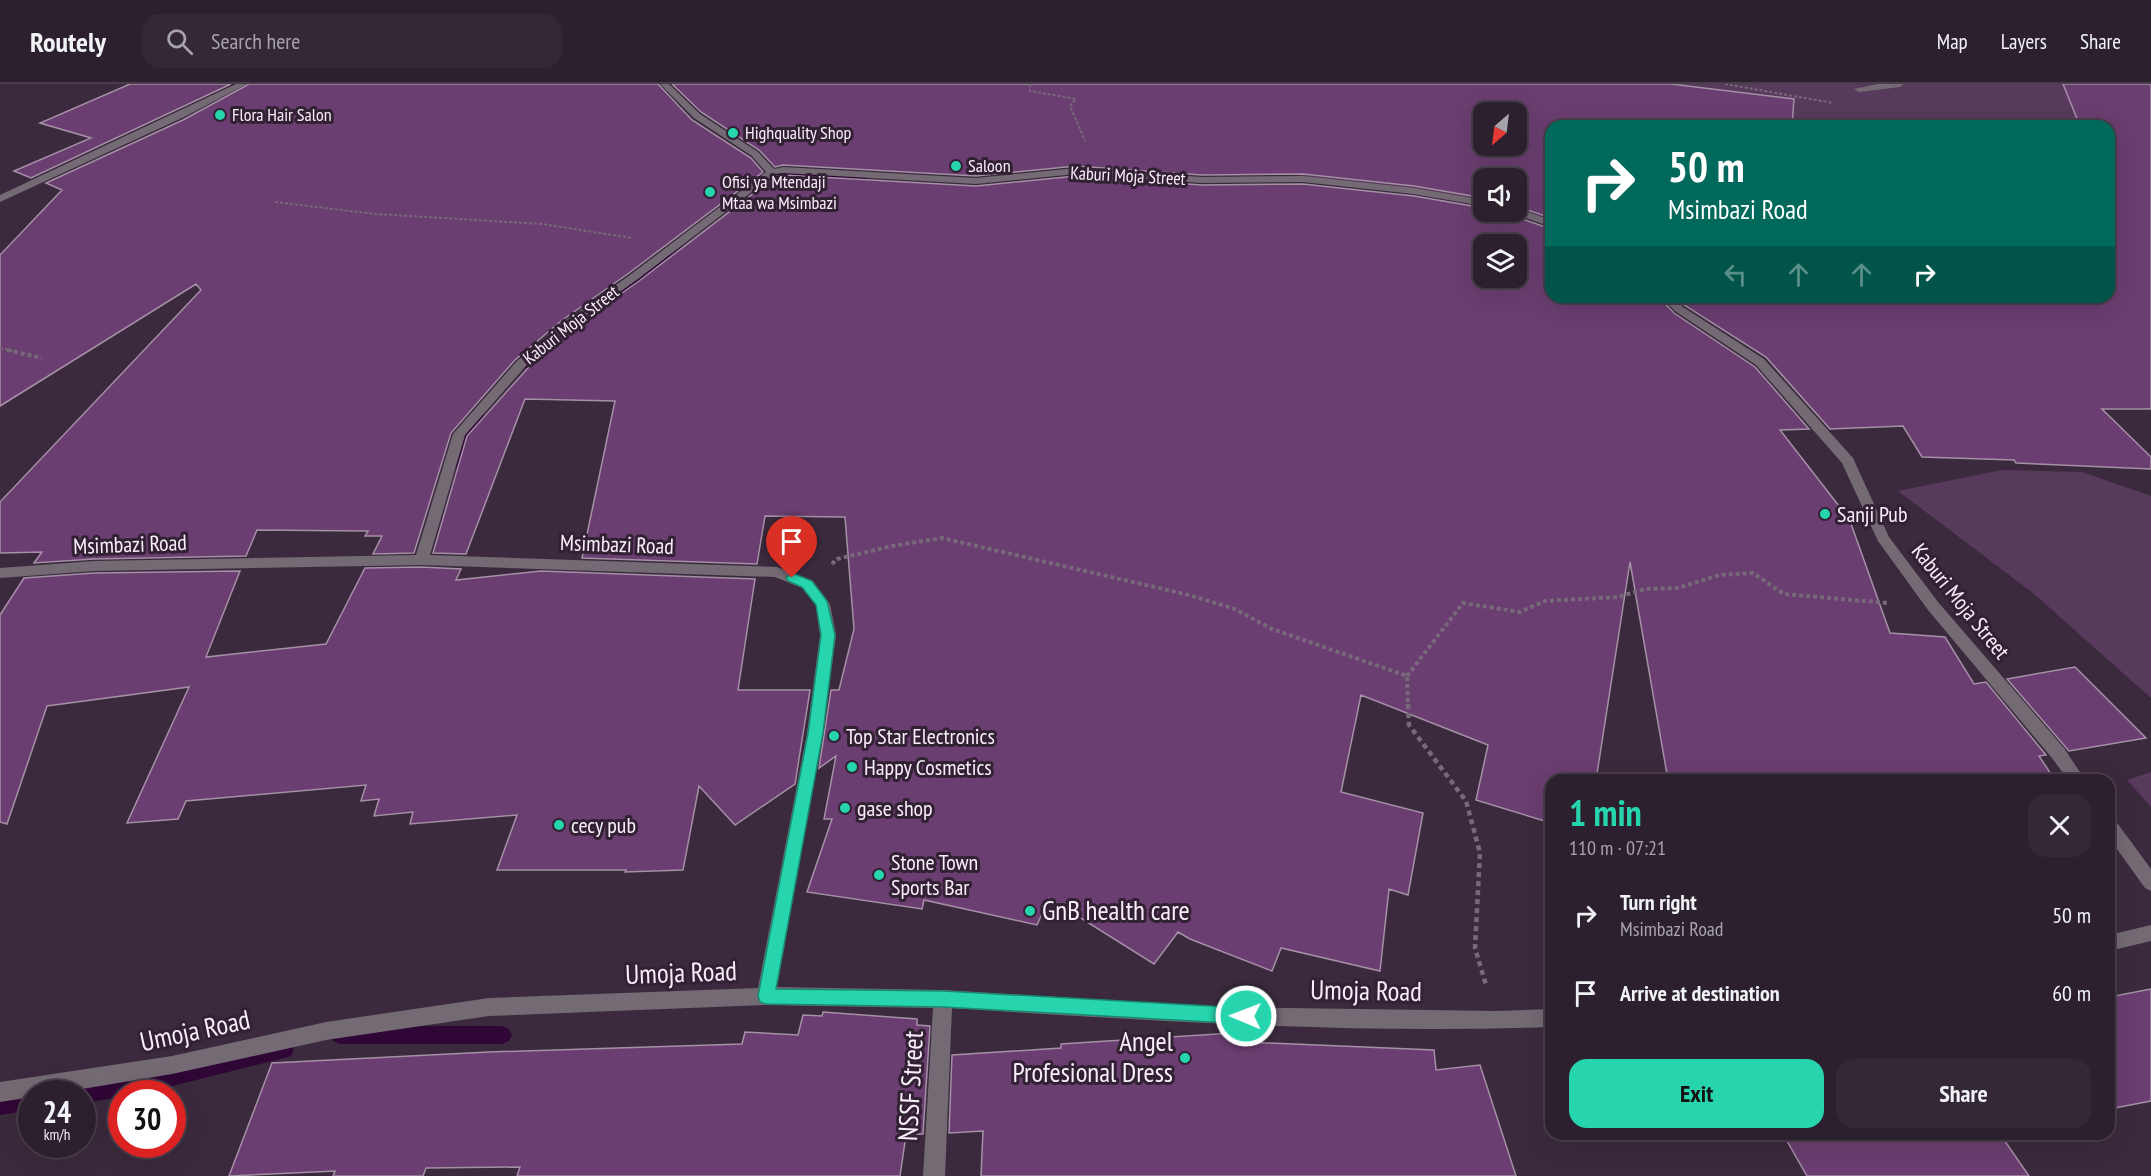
<!DOCTYPE html>
<html lang="en">
<head>
<meta charset="utf-8">
<style>
  body { margin:0; font-family:"PT Sans Narrow",sans-serif; background:#342836; color:#f1f3f6; height:100vh; display:flex; flex-direction:column; font-size:22px; white-space:nowrap }
  * { box-sizing:border-box; margin:0 }
  p { font-size:20px; color:#a6a3aa }
  .icon { flex:none; width:33px; height:33px; fill:none; stroke:currentColor; stroke-width:2; stroke-linecap:round; stroke-linejoin:round }
  .map { position:relative; flex:1; overflow:hidden }
  .details { position:absolute; left:1545px; top:690px; width:570px; height:366px; display:flex; flex-direction:column; background:#2c202e; border-radius:18px; box-shadow:0 6px 24px #0002,0 0 0 2px #483e4a }
  .details>* { flex:none }
  .guide { position:absolute; left:1545px; top:36px; width:570px; height:183px; border-radius:18px; box-shadow:0 6px 24px #0002,0 0 0 2px #483e4a; background:#00695c; color:#fff; overflow:hidden }
  .needle { width:39px; rotate:208deg }
  .controls { position:absolute; left:1473px; top:18px; display:grid; gap:12px }
  .controls a { display:grid; place-items:center; width:54px; height:54px; border-radius:12px; background:#2c202e; box-shadow:0 6px 24px #0002,0 0 0 2px #483e4a; font-size:30px }
  .speed { position:absolute; left:18px; top:996px; display:flex; gap:12px; font-size:30px; font-weight:700; text-align:center }
  .speed>* { display:grid; place-content:center; width:78px; height:78px; border-radius:50%; background:#2c202e; box-shadow:0 6px 24px #0002,0 0 0 2px #483e4a; line-height:1 }
  .speed small { font-size:15px; font-weight:400 }
  .speed .limit { border:9px solid #d22; background:#fff; color:#111 }
  .pin { position:absolute; display:grid; place-items:center; width:51px; height:51px; color:#fff; margin:-62px -26px; border-radius:50% 50% 50% 0; rotate:-45deg; box-shadow:0 0 6px #0007 }
  .pin .icon { rotate:45deg }
  .me { position:absolute; width:66px; margin:-33px; rotate:271deg; stroke-linejoin:round; filter:drop-shadow(0 0 4px #0008) }
  .turn { display:flex; align-items:center; gap:21px; height:126px; padding:0 24px; font-size:27px }
  .turn .icon { width:78px; height:78px; stroke-width:2.5 }
  .turn b { display:block; font-size:42px; line-height:51px }
  .lanes { display:flex; align-items:center; height:57px; padding:0 24px; background:#0003; justify-content:center; gap:30px; direction:ltr }
  .lanes .off { opacity:.35 }
  .round { display:grid; place-items:center; flex:none; width:63px; height:63px; border-radius:18px; background:#342836 }
  .overview { display:flex; align-items:center; justify-content:space-between; height:102px; padding:0 24px }
  h1 { font-size:36px; font-weight:600; line-height:45px; color:#26d5ae }
  .primary-button { display:flex; gap:12px; margin-top:auto; padding:12px 24px }
  .primary-button a { flex:1; height:69px; border-radius:18px; background:#26d5ae; color:#111; font-size:24px; font-weight:600; line-height:69px; text-align:center }
  .primary-button a+a { background:#342836; color:#f1f3f6 }
  ul { padding:0; list-style:none }
  li { display:flex; align-items:center; gap:18px; height:78px; padding:0 24px }
  li div { flex:1 }
  li b { display:block; font-size:22px }
  li em { font-style:normal }
  header { display:flex; align-items:center; gap:36px; box-sizing:border-box; height:84px; padding:0 30px; background:#2c202e; border-bottom:2px solid #483e4a }
  header strong { font-size:28px }
  nav { display:flex; gap:33px; margin-inline-start:auto; font-size:21px }
  .search { width:420px; height:54px; background:#342836; display:flex; align-items:center; gap:15px; box-sizing:border-box; padding:0 21px; border-radius:18px; color:#a6a3aa; font-size:22px }
  .map>svg:first-child { display:block }
  .green { fill:#583a5c; fill-rule:evenodd }
  .lines { fill:none; stroke-linecap:round; stroke-linejoin:round }
  .stream { fill:#300636; fill-rule:evenodd }
  .building { fill:#6a3e70; stroke:#a590a7; stroke-width:1.5; fill-rule:evenodd }
  .path-far2 { stroke:#78697a; stroke-width:2; stroke-dasharray:3 2; stroke-linecap:butt }
  .path-far1 { stroke:#78697a; stroke-width:4; stroke-dasharray:4 3; stroke-linecap:butt }
  .path { stroke:#78697a; stroke-width:4.5; stroke-dasharray:5 4; stroke-linecap:butt }
  .street { fill:#736a74; fill-rule:evenodd }
  .route { fill:#26d5ae; stroke:#198a71; stroke-width:1.5 }
  .poi-dot { fill:#26d5ae; stroke:#312133; stroke-width:2 }
  .labels { text-anchor:middle; stroke-width:6; stroke-linejoin:round; paint-order:stroke }
  .far-poi-label { font-size:18px; fill:#f9eefb; stroke:#312133; text-anchor:start }
  .far-street-label { font-size:18px; fill:#f9eefb; stroke:#312133 }
  .poi-label { font-size:22px; fill:#f9eefb; stroke:#312133; text-anchor:start }
  .street-label { font-size:22px; fill:#f9eefb; stroke:#312133 }
  .near-poi-label { font-size:27px; fill:#f9eefb; stroke:#312133; text-anchor:start }
  .near-street-label { font-size:27px; fill:#f9eefb; stroke:#312133 }
</style>
</head>
<body>
<header>
<strong>Routely</strong>
<div class="search"><svg class="icon" aria-label="search" viewBox="0 0 24 24"><circle cx="10" cy="10" r="6"/><path d="M15 15l6 6"/></svg>Search here</div>
<nav><a>Map</a><a>Layers</a><a>Share</a></nav>
</header>
<div class="map">
<svg width="2151" height="1092" viewBox="0 0 2151 1092">
  <rect width="100%" height="100%" fill="#3b2a3d"/>
  <path class="green" d="M1031 0H2151L2109 42H1551V134L1514 128H1516V94H1484L1483 122 1261 85ZM1484 28H1516V62H1484Z
    M2002 386 2082 388 2151 412V614L2033 509 1898 407Z
    M2151 688V723L2127 696Z"/>
  <g class="lines">
    <path class="stream" d="M2056 34 2059 35 2063 42H2053L2051 37Z
      M776 85 864 90 869 93 864 96 778 91 769 99V108L758 117H750V113L760 105V96Z
      M683 162 688 165 687 167 631 204 530 284H522V278L623 200Z
      M480 328 486 332 476 345 461 382 454 386 449 385 447 382C454 366 462 334 480 328Z
      M340 942H502L509 945 512 951 509 957 502 960H340L333 957 330 951 333 945Z
      M284 956 291 958 294 965 291 972 284 974 141 1010H122V1013L82 1019V1010H70L73 1003 80 1000 136 991Z
      M32 1006 39 1010H32V1026L0 1031V1011Z"/>
  </g>
  <path class="building" d="M130 0H231L31 94 14 87 91 54 40 39Z
    M249 0H658L692 36 751 74 763 88 629 189 561 237 515 276 451 349 414 469 373 470 382 452H365L368 447 257 446 246 472 94 475 34 479 42 468 0 469V418L201 206 196 200 0 322V171L62 106 46 99 183 36Z
    M672 0H1671L1794 15 1792 42H1551V134L1516 122V94H1484V114L1414 102 1303 90 1202 91 1076 82 976 92 783 81 775 83 759 66 701 28ZM1484 28H1516V62H1484Z
    M2063 0H2151V325H2102L2151 373V385L2016 379 2014 376 1922 373 1903 342 1830 345 1766 273 1684 221 1676 213H2109V42H2080Z
    M783 91 976 102 1076 92 1202 101 1303 100 1414 112 1484 124V128H1509L1511 131 1551 145V213H1659L1674 229 1755 283 1809 345 1780 346 1839 422 1845 423 1890 549 1945 553 1974 600 1986 598 2046 671 2039 672 2055 696H1668L1630 478 1596 696H1551V739L1476 716 1488 661 1361 611 1341 708 1423 729 1408 811 1389 805 1380 887 1281 864 1272 887 1190 855 1178 848 1154 880 1049 814 1037 841 924 816 922 825 807 808 832 735H824L836 672 819 684 831 606H839L854 545 845 433 765 432 757 480 582 474 615 317 525 315 466 470 433 469 467 352 527 285 571 245 639 197 776 92ZM1484 160H1516V194H1484Z
    M422 483 461 485 456 496 541 487 755 495 738 606H810L795 700 735 741 699 702 683 786 625 788 626 786H497L517 731 410 740 413 728 374 732 379 715 361 717 366 701 186 717 178 735 127 739 189 603 47 622 7 740 0 738V531L24 494 94 489 240 487 206 573 326 560 365 484Z
    M2075 583 2146 654 2069 667 2007 595Z
    M2151 905V1017L2109 1025V913Z
    M823 928 917 935V941L930 942 923 1050 906 1051 900 1092H517L520 1083 426 1084 423 1092H333L335 1087 229 1092 272 979 489 968 742 960 745 948 798 951 803 931 822 932Z
    M1248 948 1245 958 1434 966 1436 986 1480 981 1516 1092H981L983 1047 949 1049 952 971 1061 964V960Z
    M1783 1050H2000L2029 1092H1807Z"/>
  <g class="lines">
    <path class="path-far2" d="M1030 0V7L1076 15 1070 22 1085 57
      M1725 0 1833 19
      M275 118 375 130 542 140 632 154
      M0 264 13 267"/>
    <path class="path-far1" d="M7 266 42 274
      M832 480 837 475 892 462 942 454 1189 511 1235 525 1272 545 1407 592 1408 621
      M1407 592 1463 519 1520 528 1545 517 1618 513 1645 505 1678 504 1719 491 1753 489 1784 510 1888 519"/>
    <path class="path" d="M1408 620 1409 641 1466 717 1480 769 1475 864 1486 901"/>
    <path class="street" d="M236 0H247L182 34 0 118V111Z
      M660 0H669L700 30 758 68 774 85 783 83 976 94 1076 84 1202 93 1303 92 1414 104 1484 116V122L1414 110 1303 98 1202 99 1076 90 976 100 783 89 775 90 638 195 570 243 525 283 465 351 430 471 777 483 812 496 830 520 836 551 823 649 777 903 943 906 1223 923 1497 927 1551 925V943C1351 950 1151 937 952 924L945 1092H923L933 924 766 921 489 932 326 956 172 990 52 1010H32V1013L0 1018V998L172 972 326 938 489 914 758 904 807 649 820 551 816 521 802 504 775 493 422 481 94 487 0 494V484L94 477 416 471 453 350 517 277 562 239 630 191 766 88 752 72 694 34Z
      M1878 0H1904L1900 3 1859 8 1854 5Z
      M1516 124 1551 136V143L1512 129 1511 128H1516Z
      M1661 213H1673L1683 223 1764 275 1853 374 1889 453 1938 518 2064 664 2085 696H2068L2052 674 1928 526 1878 457 1842 379 1756 281 1675 227Z
      M2109 734 2115 736 2151 785V807L2145 804 2109 754Z
      M2151 841V857L2109 867V851Z"/>
  </g>
  <path class="route" d="M792 489 812 497 827 517 835 551 823 649 776 905 943 907 1246 924 1252 926 1255 932 1252 938 1246 940 943 923 766 920 760 918 758 912 808 649 821 551 816 521 802 503 788 497 786 494Z"/>
  <g class="poi-dot">
    <circle cx="220" cy="31" r="6"/>
    <circle cx="733" cy="49" r="6"/>
    <circle cx="956" cy="82" r="6"/>
    <circle cx="710" cy="108" r="6"/>
    <circle cx="1825" cy="430" r="6"/>
    <circle cx="834" cy="652" r="6"/>
    <circle cx="852" cy="683" r="6"/>
    <circle cx="845" cy="724" r="6"/>
    <circle cx="559" cy="741" r="6"/>
    <circle cx="879" cy="791" r="6"/>
    <circle cx="1030" cy="827" r="6"/>
    <circle cx="1185" cy="974" r="6"/>
  </g>
  <g class="labels">
    <g class="far-poi-label">
      <text x="232" y="37">Flora Hair Salon</text>
      <text x="745" y="55">Highquality Shop</text>
      <text x="968" y="88">Saloon</text>
      <text x="722" y="104">Ofisi ya Mtendaji<tspan x="722" dy="21">Mtaa wa Msimbazi</tspan></text>
    </g>
    <g class="far-street-label">
      <text transform="translate(1128 92) rotate(3)" y="6">Kaburi Moja Street</text>
      <text transform="translate(571 241) rotate(-38)" y="6">Kaburi Moja Street</text>
    </g>
    <g class="poi-label">
      <text x="1837" y="438">Sanji Pub</text>
      <text x="846" y="660">Top Star Electronics</text>
      <text x="864" y="691">Happy Cosmetics</text>
      <text x="857" y="732">gase shop</text>
      <text x="571" y="749">cecy pub</text>
      <text x="891" y="786">Stone Town<tspan x="891" dy="25">Sports Bar</tspan></text>
    </g>
    <g class="street-label">
      <text transform="translate(130 460) rotate(-2)" y="8">Msimbazi Road</text>
      <text transform="translate(617 460) rotate(2)" y="8">Msimbazi Road</text>
      <text transform="translate(1961 517) rotate(51)" y="8">Kaburi Moja Street</text>
    </g>
    <g class="near-poi-label">
      <text x="1042" y="836">GnB health care</text>
      <text x="1173" y="967" text-anchor="end">Angel<tspan x="1173" dy="31">Profesional Dress</tspan></text>
    </g>
    <g class="near-street-label">
      <text transform="translate(681 889) rotate(-2)" y="9">Umoja Road</text>
      <text transform="translate(1366 907) rotate(1)" y="9">Umoja Road</text>
      <text transform="translate(195 947) rotate(-12)" y="9">Umoja Road</text>
      <text transform="translate(911 1002) rotate(-87)" y="9">NSSF Street</text>
    </g>
  </g>
</svg>
<div class="controls">
<a><svg class="needle" viewBox="-14 -14 28 28"><path d="M0-13l5 13h-10z" fill="#e53935"/><path d="M0 13l5-13h-10z" fill="#a6a3aa"/></svg></a>
<a><svg class="icon" aria-label="sound" viewBox="0 0 24 24"><path d="M4 9h4l5-4v14l-5-4H4zM17 9q2 3 0 6"/></svg></a>
<a><svg class="icon" aria-label="layers" viewBox="0 0 24 24"><path d="M12 4l9 5-9 5-9-5zM3 14l9 5 9-5"/></svg></a>
</div>
<div class="speed"><div>24<small>km/h</small></div><div class="limit">30</div></div>
<div class="pin" style="left:792px;top:494px;background:#d93025"><svg class="icon" aria-label="arrive" viewBox="0 0 24 24"><path d="M6 21V4h12l-3 4 3 4H6"/></svg></div>
<svg class="me" style="left:1246px;top:932px" viewBox="-20 -20 40 40"><circle r="17" fill="#26d5ae" stroke="#fff" stroke-width="3"/><path d="M0-11L8 9 0 5-8 9z" fill="#fff"/></svg>
<div class="guide">
<div class="turn"><svg class="icon" aria-label="right" viewBox="0 0 24 24"><path d="M7 20v-9h11M14 6l5 5-5 5"/></svg><div><b>50 m</b>Msimbazi Road</div></div>
<div class="lanes"><svg class="icon off" aria-label="left" viewBox="0 0 24 24"><path d="M17 20v-9H6M10 6l-5 5 5 5"/></svg><svg class="icon off" aria-label="ahead" viewBox="0 0 24 24"><path d="M12 20V5M6 11l6-6 6 6"/></svg><svg class="icon off" aria-label="ahead" viewBox="0 0 24 24"><path d="M12 20V5M6 11l6-6 6 6"/></svg><svg class="icon" aria-label="right" viewBox="0 0 24 24"><path d="M7 20v-9h11M14 6l5 5-5 5"/></svg></div>
</div>
<section class="details">
<div class="overview"><div><h1>1 min</h1><p>110 m · 07:21</p></div><a class="round"><svg class="icon" aria-label="close" viewBox="0 0 24 24"><path d="M6 6l12 12M18 6L6 18"/></svg></a></div>
<ul>
<li><svg class="icon" aria-label="right" viewBox="0 0 24 24"><path d="M7 20v-9h11M14 6l5 5-5 5"/></svg><div><b>Turn right</b><p>Msimbazi Road</p></div><em>50 m</em></li>
<li><svg class="icon" aria-label="arrive" viewBox="0 0 24 24"><path d="M6 21V4h12l-3 4 3 4H6"/></svg><div><b>Arrive at destination</b></div><em>60 m</em></li>
</ul>
<div class="primary-button"><a>Exit</a><a>Share</a></div>
</section>
</div>
</body>
</html>
